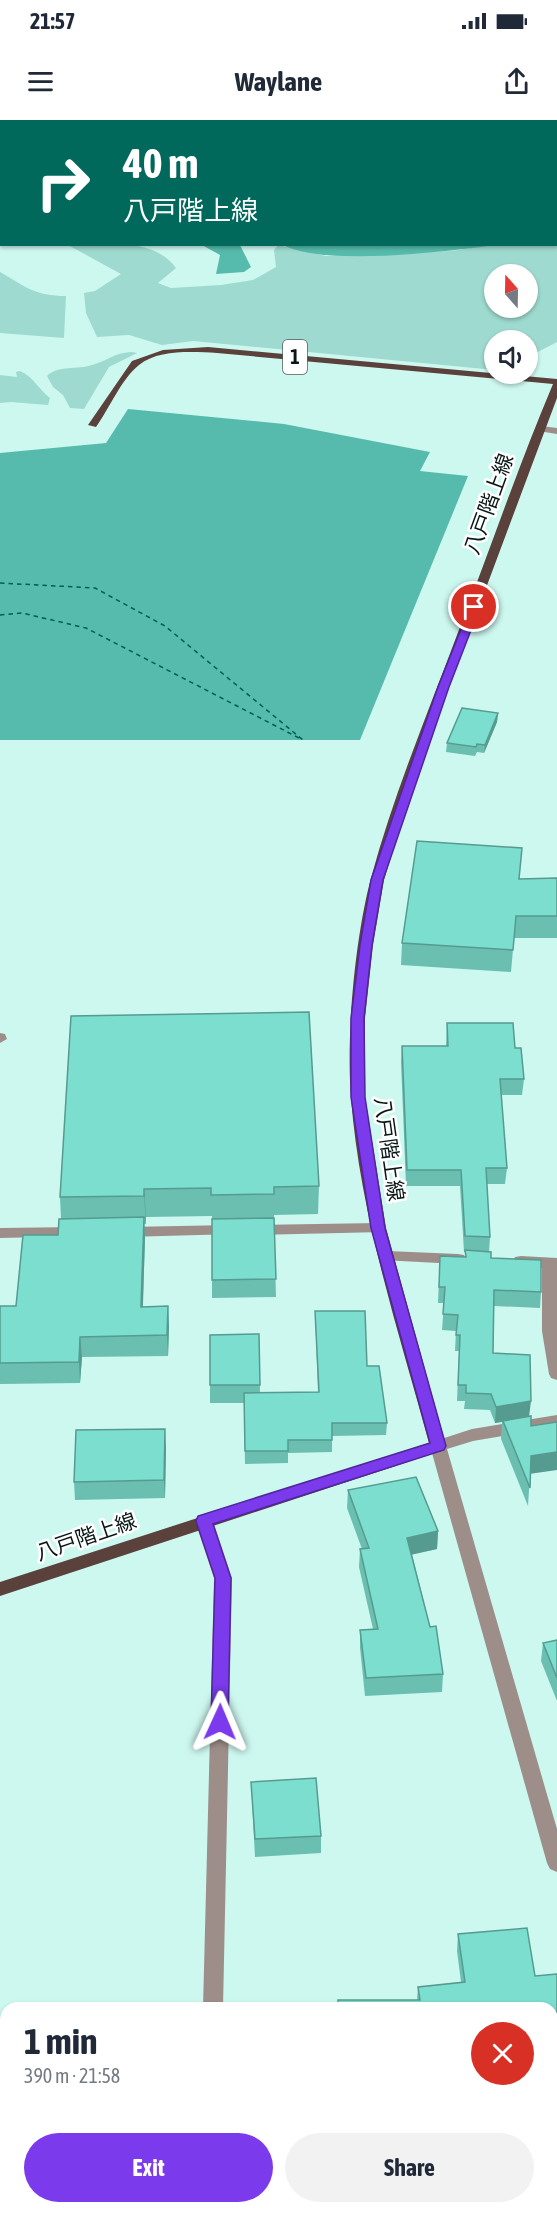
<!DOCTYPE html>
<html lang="en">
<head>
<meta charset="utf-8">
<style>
  body { margin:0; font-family:"Asap Condensed","Noto Sans JP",sans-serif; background:#f2f2f3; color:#1f2937; height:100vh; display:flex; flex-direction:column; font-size:22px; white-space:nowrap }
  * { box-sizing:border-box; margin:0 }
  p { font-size:20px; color:#747a83 }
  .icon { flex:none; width:33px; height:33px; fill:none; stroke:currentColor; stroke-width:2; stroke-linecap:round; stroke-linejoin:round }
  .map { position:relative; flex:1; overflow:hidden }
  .side { position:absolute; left:0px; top:1882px; width:558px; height:212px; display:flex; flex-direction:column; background:#fff; border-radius:18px 18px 0 0; box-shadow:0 2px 4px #0004 }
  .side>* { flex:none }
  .guide { position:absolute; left:0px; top:0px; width:558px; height:126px; box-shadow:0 2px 4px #0004; background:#00695c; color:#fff; overflow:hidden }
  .needle { width:39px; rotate:340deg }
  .buttons { position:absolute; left:484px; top:144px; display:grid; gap:12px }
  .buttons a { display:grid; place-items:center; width:54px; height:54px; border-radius:50%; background:#fff; box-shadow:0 2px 4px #0004; font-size:30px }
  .pin { position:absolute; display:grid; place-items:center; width:51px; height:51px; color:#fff; margin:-26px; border:3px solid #fff; border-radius:50%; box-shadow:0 2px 6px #0007 }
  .me { position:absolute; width:66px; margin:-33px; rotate:1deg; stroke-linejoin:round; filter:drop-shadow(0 0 4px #0008) }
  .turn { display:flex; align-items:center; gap:21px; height:126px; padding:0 24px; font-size:27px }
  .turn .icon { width:78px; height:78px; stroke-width:2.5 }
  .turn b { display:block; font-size:42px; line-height:51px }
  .round { display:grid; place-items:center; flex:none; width:63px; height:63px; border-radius:32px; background:#f2f2f3 }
  .overview { display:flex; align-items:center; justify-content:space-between; height:102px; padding:0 24px }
  h1 { font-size:36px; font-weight:700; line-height:45px }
  .button { display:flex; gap:12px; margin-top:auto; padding:12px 24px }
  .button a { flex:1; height:69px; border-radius:36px; background:#7c3aed; color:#fff; font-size:24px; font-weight:700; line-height:69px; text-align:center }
  .button a+a { background:#f2f2f3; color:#1f2937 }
  .status { display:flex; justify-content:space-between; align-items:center; height:42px; padding:0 30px; background:#fff; direction:ltr }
  .status svg { height:16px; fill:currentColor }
  header { display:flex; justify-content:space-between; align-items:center; height:78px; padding:0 24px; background:#fff; font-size:27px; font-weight:700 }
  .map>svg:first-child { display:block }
  .green { fill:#9edacf; fill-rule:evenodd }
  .water { fill:#56bbac }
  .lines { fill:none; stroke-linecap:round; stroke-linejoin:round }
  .ferry { stroke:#015d53; stroke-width:1.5; stroke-dasharray:4.5 4; stroke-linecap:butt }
  .service { fill:#9e8e8a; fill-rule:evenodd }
  .minor { fill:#9e8e8a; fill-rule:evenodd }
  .primary { fill:#5b413c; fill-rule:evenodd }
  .wall { fill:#6abfb1 }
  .shaded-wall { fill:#569b90 }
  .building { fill:#7bdece; stroke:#569b90; stroke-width:1.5 }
  .route { fill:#7c3aed; stroke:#51269a; stroke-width:1.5 }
  .labels { text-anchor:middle; stroke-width:5; stroke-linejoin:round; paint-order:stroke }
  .shield { fill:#fff; stroke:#525d5c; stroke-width:1.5 }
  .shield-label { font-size:20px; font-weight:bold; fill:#081816 }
  .street-label { font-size:21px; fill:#081816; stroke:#fff }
</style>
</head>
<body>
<div class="status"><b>21:57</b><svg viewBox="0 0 49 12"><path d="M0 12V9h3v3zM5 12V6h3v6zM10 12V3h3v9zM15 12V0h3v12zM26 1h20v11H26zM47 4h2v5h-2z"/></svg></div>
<header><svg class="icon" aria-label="menu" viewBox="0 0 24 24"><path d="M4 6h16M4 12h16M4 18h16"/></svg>Waylane<svg class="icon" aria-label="share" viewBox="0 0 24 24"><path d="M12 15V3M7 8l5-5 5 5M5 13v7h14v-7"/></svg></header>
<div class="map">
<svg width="557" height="2093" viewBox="0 0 557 2093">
  <rect width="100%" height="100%" fill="#cdf8f0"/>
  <path class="green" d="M557 116V222L534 234 528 248V220H495V250L193 221 162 225 129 215 97 217 86 193 84 173 95 171 121 154 68 125C102 125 153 116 176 148L158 163 171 168 221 165 253 160 276 147 274 130 278 125 326 136 452 131 497 124H556ZM495 154H528V188H495Z
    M0 152C26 167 35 176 66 176L64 218 0 213Z
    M132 232 137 233 109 247 84 289 70 288 63 275 53 267 47 256C58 245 78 250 92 245 107 241 116 232 132 232Z
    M20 251C34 257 38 269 50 278L48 285 11 282 0 283V255L17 257 16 252Z"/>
  <path class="water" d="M142 0H557V116L556 2Z
    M202 125H240L251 147 244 152 216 154 220 135Z
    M283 125H497C448 131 325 147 283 125Z
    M128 289 284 304 430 332 420 351 468 356 360 620H0V333L106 323Z"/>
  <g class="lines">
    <path class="ferry" d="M0 463 95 468 165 506 303 620
      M0 495 22 493 86 508 299 618"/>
    <path class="service" d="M541 306 557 308V314L538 311 536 309Z"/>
    <path class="minor" d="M0 913 5 914 7 919 0 923Z
      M378 1103 383 1104 386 1108 383 1112 255 1115 247 1110 255 1105Z
      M231 1105 239 1110 236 1114 126 1117 118 1112 126 1107Z
      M78 1107 83 1108 86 1112 83 1116 0 1118V1108Z
      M387 1131 458 1134 464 1135 466 1139 464 1143 458 1144 381 1140 379 1136 381 1132Z
      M521 1136 557 1138V1260L551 1258 549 1254 542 1211V1148L515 1145 513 1141 515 1137Z
      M557 1295V1307L473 1321 447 1329 557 1709V1752L550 1749 547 1743 430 1326 432 1322 472 1309Z
      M204 1394 210 1396 213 1401 232 1458 223 1888H203L214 1458 195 1401 198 1396Z
      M552 2008H557V2028H552Z
      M0 2020H6V2040H0Z
      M199 2088H221V2093H199Z"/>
    <path class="primary" d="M208 227 557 259V278L449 567 400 705 384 760 373 825 365 898V977L386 1108 446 1326 444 1330 0 1476V1462L429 1323C398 1209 360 1095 351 978 346 915 355 818 371 758 394 673 429 590 460 507 491 427 519 344 553 264L217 233C193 232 159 229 139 245 122 258 109 289 96 307L88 305 132 241 163 230Z"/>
  </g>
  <path class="wall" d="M498 593 497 602 484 633 477 632 475 636 446 632 447 623Z
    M557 758V818H514L511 852 401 845 402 823 519 759Z
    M71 896 319 1066 318 1094 274 1095 276 1177 212 1178V1096L146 1097V1104H144L145 1118 143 1187 168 1186 169 1207 168 1236 82 1237 80 1263 0 1264V1186H16L58 1115 61 1099 60 1077Z
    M447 903 515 928 524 959 522 975H501L507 1048 505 1064H487L490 1117 489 1132 491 1138 541 1172 540 1188 494 1186 493 1233 529 1296 530 1354 528 1386 501 1319 502 1302 495 1303 490 1290 464 1289 465 1281H457L459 1231H455L456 1211 442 1210 444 1183H438L440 1136 465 1137V1132H464L460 1066H406L401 942 402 926H446Z
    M315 1191 367 1246 387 1303 386 1315 332 1316V1332L288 1333V1343L245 1344 244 1283H210V1265L259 1214 260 1273 318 1272Z
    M166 1327 165 1378 75 1380 74 1362Z
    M348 1370 438 1411 437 1429 412 1434 430 1507 443 1554 442 1572 365 1576 360 1528V1510L373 1509 359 1447 360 1429H362L347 1388Z
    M557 1520V1581L541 1541 543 1523Z
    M251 1662 321 1716V1733L255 1737Z
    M458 1814 535 1856 557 1854V1950L552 1951V1888L417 1880 418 1867 461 1862 457 1831Z"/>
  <path class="shaded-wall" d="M498 593 497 602 484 633 485 625Z
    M144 1069 146 1097V1104L144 1076Z
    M144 1097 145 1118 142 1208 141 1187Z
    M168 1186 169 1207 168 1236 167 1215Z
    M80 1217 82 1237 80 1263 79 1242Z
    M531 1281 529 1297 495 1303 496 1287Z
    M165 1309 166 1327 165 1378 164 1360Z
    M557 1332V1350L529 1354 531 1336Z
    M438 1411 437 1429 406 1436 407 1418Z"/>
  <path class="building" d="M462 588 498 593 485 625 477 624 476 627 447 623Z
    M417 721 522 728 519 759 557 758V796H516L513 830 402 823Z
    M309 892 319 1066 274 1067V1074L211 1075V1068L144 1069V1076L60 1077 71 896Z
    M447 903H513L515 928H521L524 959H500L507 1048H486L490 1117 465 1116 461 1050H407L402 926H448Z
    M144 1097 141 1187 168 1186 167 1215 80 1217 79 1242 0 1243V1186H16L23 1115H58L59 1099Z
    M274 1098 276 1159 212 1160V1099Z
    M465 1130 491 1132V1138L541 1140V1172L494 1170 493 1233 530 1235 531 1281 496 1287 491 1274 466 1273V1265H458L460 1215H456L458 1195 443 1194 445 1167H439L440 1136 466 1137Z
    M315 1191H365L367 1246H379L387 1303H332V1320H288V1331H245L244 1273 319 1272Z
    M259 1214 260 1265H210V1215Z
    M531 1296V1306L557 1302V1332L531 1336 530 1368 503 1301Z
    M165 1309 164 1360 74 1362 76 1310Z
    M416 1357 438 1411 407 1418 430 1507 436 1506 443 1554 366 1558 360 1510 378 1509 360 1429 369 1428 348 1370Z
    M557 1520V1558L543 1523Z
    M316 1658 321 1716 255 1719 251 1662Z
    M527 1808 535 1856 557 1854V1933L552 1934V1888H338V1880H420L418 1867 465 1862 458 1814Z
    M557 2041V2093H256V2088H552V2042Z
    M87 2088H177V2093H0V2089Z"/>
  <path class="route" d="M471 484 480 487 449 567 383 760 372 825 364 898 365 977 385 1108 446 1326 444 1330 213 1404 231 1458 228 1602 226 1607 220 1609 214 1607 211 1602 215 1458 196 1401 198 1396 430 1323 371 1108 351 977V898L360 825 371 760 438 567Z"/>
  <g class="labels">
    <rect class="shield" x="283" y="220" width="24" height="34" rx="4.5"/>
    <g class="shield-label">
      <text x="295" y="244">1</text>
    </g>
    <g class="street-label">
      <text transform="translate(489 384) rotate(-70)" y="7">八戸階上線</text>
      <text transform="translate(389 1029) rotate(82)" y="7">八戸階上線</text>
      <text transform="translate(86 1417) rotate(-19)" y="7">八戸階上線</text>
    </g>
  </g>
</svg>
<div class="buttons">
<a><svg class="needle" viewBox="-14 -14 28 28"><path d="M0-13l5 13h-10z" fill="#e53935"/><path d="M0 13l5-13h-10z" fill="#747a83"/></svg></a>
<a><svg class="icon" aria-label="sound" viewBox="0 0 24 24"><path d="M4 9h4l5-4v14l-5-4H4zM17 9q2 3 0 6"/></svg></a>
</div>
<div class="pin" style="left:474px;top:487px;background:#d93025"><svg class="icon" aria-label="arrive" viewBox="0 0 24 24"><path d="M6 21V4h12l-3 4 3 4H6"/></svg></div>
<svg class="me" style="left:220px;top:1602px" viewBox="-20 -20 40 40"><path d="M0-17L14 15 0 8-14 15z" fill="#7c3aed" stroke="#fff" stroke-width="4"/></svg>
<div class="guide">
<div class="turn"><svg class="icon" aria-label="right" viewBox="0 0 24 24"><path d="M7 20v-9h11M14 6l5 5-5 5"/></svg><div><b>40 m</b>八戸階上線</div></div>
</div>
<section class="side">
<div class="overview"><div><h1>1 min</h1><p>390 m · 21:58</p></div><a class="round" style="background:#d93025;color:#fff"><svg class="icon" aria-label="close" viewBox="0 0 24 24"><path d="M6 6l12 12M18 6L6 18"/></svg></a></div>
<div class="button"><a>Exit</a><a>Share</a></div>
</section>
</div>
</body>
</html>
